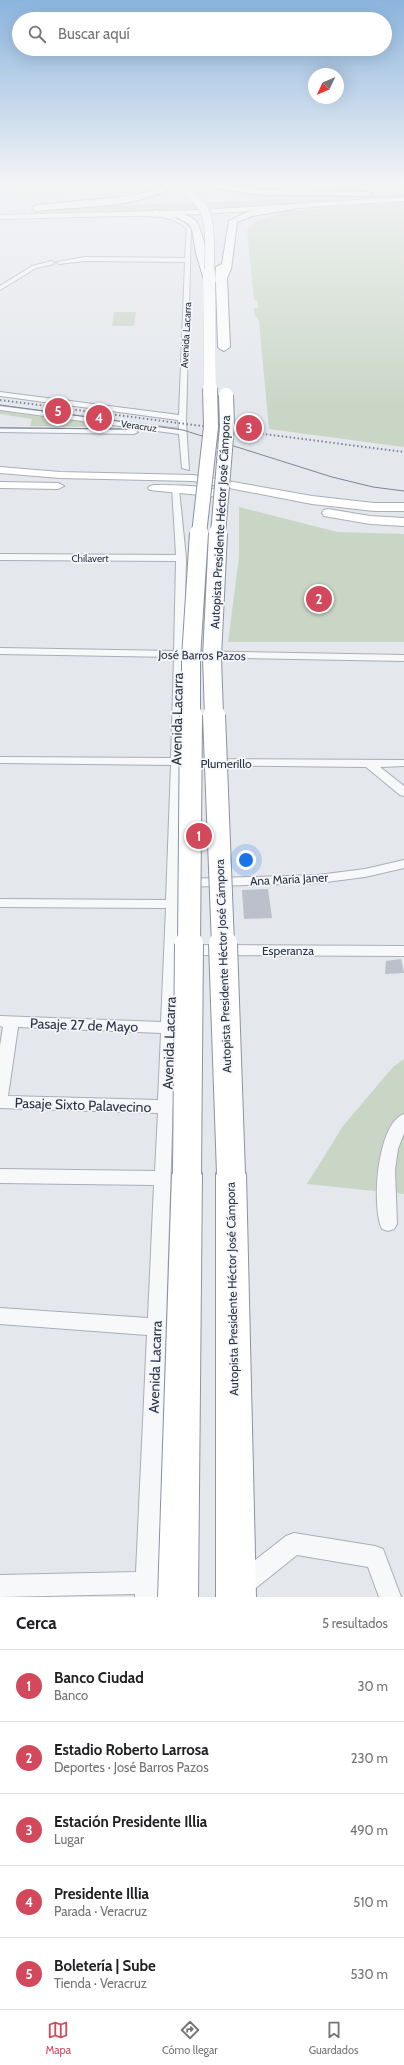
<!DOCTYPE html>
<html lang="es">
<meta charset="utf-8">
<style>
body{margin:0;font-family:Cabin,sans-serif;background:#f6f6f6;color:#202124}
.compass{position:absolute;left:308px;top:68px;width:36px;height:36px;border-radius:50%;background:#fff;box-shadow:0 4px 16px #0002;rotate:226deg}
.you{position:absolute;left:246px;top:860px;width:14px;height:14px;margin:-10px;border:3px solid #fff;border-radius:50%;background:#1a73e8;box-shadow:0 0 0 6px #1a73e833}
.badge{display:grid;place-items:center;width:26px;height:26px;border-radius:50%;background:#d1495b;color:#fff;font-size:13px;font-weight:700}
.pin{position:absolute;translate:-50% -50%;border:2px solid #fff;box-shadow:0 1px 4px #0006}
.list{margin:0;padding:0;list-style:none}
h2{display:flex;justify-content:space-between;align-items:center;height:52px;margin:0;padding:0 16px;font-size:17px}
h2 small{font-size:13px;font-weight:400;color:#757577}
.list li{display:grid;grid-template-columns:26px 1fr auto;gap:12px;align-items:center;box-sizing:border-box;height:72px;padding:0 16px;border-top:1px solid #e0e0e0}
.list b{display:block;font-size:15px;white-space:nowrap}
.list p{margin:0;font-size:13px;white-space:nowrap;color:#757577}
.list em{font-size:13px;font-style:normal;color:#757577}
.icon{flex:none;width:22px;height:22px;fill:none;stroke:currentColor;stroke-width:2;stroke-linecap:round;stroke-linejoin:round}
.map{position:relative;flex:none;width:404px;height:1597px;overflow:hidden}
.search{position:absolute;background:#fff;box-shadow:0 4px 16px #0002;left:12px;right:12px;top:12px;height:44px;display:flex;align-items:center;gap:10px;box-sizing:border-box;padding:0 14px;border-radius:22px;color:#757577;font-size:15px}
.sheet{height:412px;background:#fff}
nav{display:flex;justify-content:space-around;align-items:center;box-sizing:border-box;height:56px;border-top:1px solid #e0e0e0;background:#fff;font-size:11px;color:#757577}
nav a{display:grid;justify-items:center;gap:2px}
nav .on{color:#d1495b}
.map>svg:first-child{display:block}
.built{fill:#d2d6de}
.green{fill:#c9d6c5}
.building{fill:#bbc0ca}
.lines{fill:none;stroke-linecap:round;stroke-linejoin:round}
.street-casing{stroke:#a9aeb7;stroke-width:2}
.secondary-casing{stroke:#a9aeb7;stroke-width:2}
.highway-casing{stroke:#8b94a3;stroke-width:2}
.street{fill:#f7f8fa;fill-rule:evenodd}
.secondary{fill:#fff;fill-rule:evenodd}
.highway{fill:#fff;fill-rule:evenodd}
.tram{stroke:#7d8696;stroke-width:1}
.rail{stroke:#7d8696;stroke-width:2;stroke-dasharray:1.5 2.5;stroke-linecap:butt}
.highway-bridge-far5-casing{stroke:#8b94a3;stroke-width:10;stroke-linecap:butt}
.highway-bridge-far4-casing{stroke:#8b94a3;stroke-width:12;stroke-linecap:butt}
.highway-bridge-far3-casing{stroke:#8b94a3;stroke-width:16;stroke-linecap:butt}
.highway-bridge-far2-casing{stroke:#8b94a3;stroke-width:20;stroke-linecap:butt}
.highway-bridge-far1-casing{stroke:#8b94a3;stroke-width:24;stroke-linecap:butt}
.highway-bridge-casing{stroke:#8b94a3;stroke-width:30;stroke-linecap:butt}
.highway-bridge-far5{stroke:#fff;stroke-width:9}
.highway-bridge-far4{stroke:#fff;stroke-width:12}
.highway-bridge-far3{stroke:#fff;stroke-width:14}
.highway-bridge-far2{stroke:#fff;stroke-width:18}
.highway-bridge-far1{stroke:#fff;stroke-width:22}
.highway-bridge{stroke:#fff;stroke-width:28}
.labels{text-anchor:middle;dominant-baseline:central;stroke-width:3.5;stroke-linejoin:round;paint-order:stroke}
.far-street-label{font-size:10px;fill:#2b3445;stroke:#f4f6f9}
.street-label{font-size:12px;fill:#2b3445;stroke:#f4f6f9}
.near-street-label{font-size:14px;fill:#2b3445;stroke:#f4f6f9}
</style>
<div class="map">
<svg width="404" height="1597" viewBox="0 0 404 1597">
<rect width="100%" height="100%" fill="#e4e7ec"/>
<path class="built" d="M0,182h145l-4,4 -7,2 -134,9z"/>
<path class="green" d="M216,182h188v8l-61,2 -43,-2 2,2h-27z
M404,194v3l-106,8 -249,9 -20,-2 9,-3z
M404,202v245l-135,-18 -10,-108 -4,-6 -1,-7h4l-1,-7 -3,-1 -7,-70 11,-10 30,-9z
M114,312h22l-2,14h-22z
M0,411l97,13 3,1 -23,2 -47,-1 2,-7 -32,-5z
M239,507l98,25 67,2v108h-176l11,-85z
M404,1059v135l-97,-10 36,-58 50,-59z"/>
<path class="building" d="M268,889l4,29 -28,1 -2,-29z
M401,959l3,14 -19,1 1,-13z"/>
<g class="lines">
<defs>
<path id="street" d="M117,214c21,-3 61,-2 74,15l-5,193 3,48 -7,-2 -3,-34 -179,-24v-4l179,23 -1,-9 -178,-24v-4l179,23 6,-153 -100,-1 -26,3 -3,-2 29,-5 100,1 2,-29c-15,-17 -48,-12 -68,-13z
M52,261l2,3 -18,4 -36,22v-4l32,-20z
M0,428l134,2 4,2 -4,2 -134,-2z
M172,487l7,2 7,69 -2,93 220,4v6l-220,-4 -1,102 221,1v6l-24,1 24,19v10l-4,-1 -34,-28 -183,-2 -3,116 5,-2 133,-4 47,-6 39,-9v8l-39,9 -47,6 -133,4 -5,-2 -23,712h-22v-3l-135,3v-22l136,-3 11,-237 -147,-11v-16l148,10 6,-133 -154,-2v-14l155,2 3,-58 -158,-5v-62l3,-19 -3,-1v-10l161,6 5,-114 -166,-1v-8l166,1 5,-135 -171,-2v-6l171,1 3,-101 -174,-3v-6l174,3 2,-90 -176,-1v-6l176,1zM18,1027l143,6 -3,67 -150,-4z
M187,945l217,1v10l-217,-1 -5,-2 -2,-3 2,-3z
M404,1114v19l-6,16 -3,21 2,54 -3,5 -6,2 -6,-2c-11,-22 -5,-106 22,-115z
M294,1533l81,13 8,3 18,48h-22l-11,-30 -71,-12 -46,37 -8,3 -8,-3 -3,-8 3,-8 51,-40z"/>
<path id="secondary" d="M404,197v4l-202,13 -202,5v-4l202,-5z
M0,467l60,5 133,3 119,21 62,7h30v8h-30l-62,-7 -119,-23 -133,-3 -60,-5z
M0,482l58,1 6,3 -6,3 -58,-1z
M154,485c13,0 64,0 71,9l-6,3 -69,-7 -2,-2 2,-2z
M328,509l42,7 34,2v8l-34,-2 -46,-8 -2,-3 2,-3z"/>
<path id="highway" d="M162,182h8l-1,7c-40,20 -90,17 -133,22l-4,-3 4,-3 87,-8 29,-6 10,-5z
M195,182h14l53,8 106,2 4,2 -4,2 -106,-1 -42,-6z
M291,204l3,1v4l-42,7 -15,6 -6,47 -4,9 3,69 -6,4 -4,-2 -2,-2 -2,-64 -1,-2 1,-14 6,-3 7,-43 18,-9z
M156,210c12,2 29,2 39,10 7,6 15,48 19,60l-1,2 -4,1 -5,-3 -8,-27 -4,-24 -3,-5 -11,-6 -25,-3v-4z
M187,1161l11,4 4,9 -4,423h-40l14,-423 4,-9z
M231,1161l11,4 4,9 10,423h-40v-423l4,-9z"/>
</defs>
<use href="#street" class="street-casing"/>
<use href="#secondary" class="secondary-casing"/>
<use href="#highway" class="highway-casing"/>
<use href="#street" class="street"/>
<use href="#secondary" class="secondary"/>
<use href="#highway" class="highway"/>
<path class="tram" d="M0,405l183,25 149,47 41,10 31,4
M0,428l147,1"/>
<path class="rail" d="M0,400l404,52"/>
<defs>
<path id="highway-bridge-far5" d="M175,182c11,8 22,16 29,28 7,11 6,49 5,64"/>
<path id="highway-bridge-far4" d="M209,273l1,116"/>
<path id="highway-bridge-far3" d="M199,534l12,-107 -1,-39
M218,534l9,-108 -1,-31"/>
<path id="highway-bridge-far2" d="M191,716v-58l8,-125
M214,716l-2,-59 6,-124"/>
<path id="highway-bridge-far1" d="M214,715l9,230
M189,945l2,-230"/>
<path id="highway-bridge" d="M223,944l8,230
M187,1174l2,-230"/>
</defs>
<use href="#highway-bridge-far5" class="highway-bridge-far5-casing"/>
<use href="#highway-bridge-far4" class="highway-bridge-far4-casing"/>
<use href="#highway-bridge-far3" class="highway-bridge-far3-casing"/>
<use href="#highway-bridge-far2" class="highway-bridge-far2-casing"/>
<use href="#highway-bridge-far1" class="highway-bridge-far1-casing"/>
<use href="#highway-bridge" class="highway-bridge-casing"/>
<use href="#highway-bridge-far5" class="highway-bridge-far5"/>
<use href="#highway-bridge-far4" class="highway-bridge-far4"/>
<use href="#highway-bridge-far3" class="highway-bridge-far3"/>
<use href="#highway-bridge-far2" class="highway-bridge-far2"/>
<use href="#highway-bridge-far1" class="highway-bridge-far1"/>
<use href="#highway-bridge" class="highway-bridge"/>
</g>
<linearGradient id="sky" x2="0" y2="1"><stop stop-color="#8bb4dd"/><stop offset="0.45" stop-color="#f3f4f6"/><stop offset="1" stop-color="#f3f4f6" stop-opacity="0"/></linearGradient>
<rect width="404" height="406" fill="url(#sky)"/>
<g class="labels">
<g class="far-street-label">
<text transform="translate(186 335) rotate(-87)">Avenida Lacarra</text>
<text transform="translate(139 426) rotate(8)">Veracruz</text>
<text x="90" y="558">Chilavert</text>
</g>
<g class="street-label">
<text transform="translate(220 522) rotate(-87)">Autopista Presidente Héctor José Cámpora</text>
<text transform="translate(202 655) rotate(1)">José Barros Pazos</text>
<text x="226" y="763">Plumerillo</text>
<text transform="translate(289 879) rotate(-3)">Ana María Janer</text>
<text x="288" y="950">Esperanza</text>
<text transform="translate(223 966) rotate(-92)">Autopista Presidente Héctor José Cámpora</text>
<text transform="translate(232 1289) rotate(-91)">Autopista Presidente Héctor José Cámpora</text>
</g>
<g class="near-street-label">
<text transform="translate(177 719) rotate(-89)">Avenida Lacarra</text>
<text transform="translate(84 1025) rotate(2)">Pasaje 27 de Mayo</text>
<text transform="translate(169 1043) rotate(-88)">Avenida Lacarra</text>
<text transform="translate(83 1105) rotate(2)">Pasaje Sixto Palavecino</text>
<text transform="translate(155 1367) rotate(-88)">Avenida Lacarra</text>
</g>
</g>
</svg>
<svg class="compass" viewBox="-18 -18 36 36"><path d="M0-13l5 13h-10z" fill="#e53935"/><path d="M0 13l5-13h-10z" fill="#757577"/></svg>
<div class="you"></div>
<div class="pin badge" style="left:199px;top:836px">1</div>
<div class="pin badge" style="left:319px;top:599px">2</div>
<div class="pin badge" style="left:249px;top:428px">3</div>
<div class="pin badge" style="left:99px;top:418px">4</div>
<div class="pin badge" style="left:58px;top:411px">5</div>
<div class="search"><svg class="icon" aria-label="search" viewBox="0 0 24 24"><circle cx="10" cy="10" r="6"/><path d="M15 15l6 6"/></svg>Buscar aquí</div>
</div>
<section class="sheet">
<h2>Cerca<small>5 resultados</small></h2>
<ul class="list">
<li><span class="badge">1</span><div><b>Banco Ciudad</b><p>Banco</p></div><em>30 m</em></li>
<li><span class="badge">2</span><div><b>Estadio Roberto Larrosa</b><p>Deportes · José Barros Pazos</p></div><em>230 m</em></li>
<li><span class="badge">3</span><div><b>Estación Presidente Illia</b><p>Lugar</p></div><em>490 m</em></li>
<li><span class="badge">4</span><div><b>Presidente Illia</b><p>Parada · Veracruz</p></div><em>510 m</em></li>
<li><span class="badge">5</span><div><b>Boletería | Sube</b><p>Tienda · Veracruz</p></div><em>530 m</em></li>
</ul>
</section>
<nav>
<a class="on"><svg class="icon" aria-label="map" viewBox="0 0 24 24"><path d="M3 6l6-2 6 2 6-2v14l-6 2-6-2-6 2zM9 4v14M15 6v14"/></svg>Mapa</a>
<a><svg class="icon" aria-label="directions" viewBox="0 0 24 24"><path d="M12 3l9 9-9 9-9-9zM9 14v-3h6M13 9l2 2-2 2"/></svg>Cómo llegar</a>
<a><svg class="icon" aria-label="saved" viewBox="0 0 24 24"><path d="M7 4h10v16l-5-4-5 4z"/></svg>Guardados</a>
</nav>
